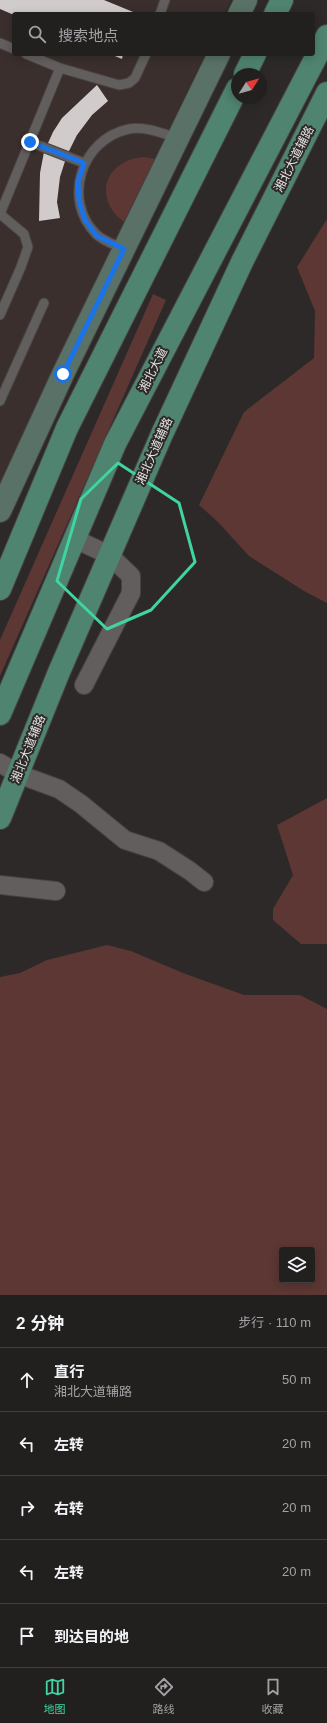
<!DOCTYPE html>
<html lang="zh">
<meta charset="utf-8">
<style>
body{margin:0;font-family:Arial,"Noto Sans SC",sans-serif;background:#2e2c2c;color:#f1f3f6}
.controls{position:absolute;right:12px;bottom:12px;display:grid;overflow:hidden;border-radius:4px;box-shadow:0 2px 10px #0003}
.controls button{width:36px;height:36px;display:grid;place-items:center;padding:0;border:0;border-bottom:1px solid #3f3d3d;background:#221f1f;color:#f1f3f6;font:20px sans-serif}
.compass{position:absolute;left:231px;top:68px;width:36px;height:36px;border-radius:50%;background:#221f1f;box-shadow:0 2px 10px #0003;rotate:53deg}
.stop{position:absolute;width:12px;height:12px;margin:-9px;border:3px solid #1a73e8;border-radius:50%;background:#fff}
.stop.end{background:#1a73e8;border-color:#fff;box-shadow:0 1px 4px #0008}
.list{margin:0;padding:0;list-style:none}
h2{display:flex;justify-content:space-between;align-items:center;height:52px;margin:0;padding:0 16px;font-size:17px}
h2 small{font-size:13px;font-weight:400;color:#a2a2a4}
.list li{display:grid;grid-template-columns:26px 1fr auto;gap:12px;align-items:center;box-sizing:border-box;height:64px;padding:0 16px;border-top:1px solid #3f3d3d}
.list b{display:block;font-size:15px;white-space:nowrap}
.list p{margin:0;font-size:13px;white-space:nowrap;color:#a2a2a4}
.list em{font-size:13px;font-style:normal;color:#a2a2a4}
.icon{flex:none;width:22px;height:22px;fill:none;stroke:currentColor;stroke-width:2;stroke-linecap:round;stroke-linejoin:round}
.map{position:relative;flex:none;width:327px;height:1295px;overflow:hidden}
.search{position:absolute;background:#221f1f;box-shadow:0 2px 10px #0003;left:12px;right:12px;top:12px;height:44px;display:flex;align-items:center;gap:10px;box-sizing:border-box;padding:0 14px;border-radius:4px;color:#a2a2a4;font-size:15px}
.sheet{height:372px;background:#221f1f}
nav{display:flex;justify-content:space-around;align-items:center;box-sizing:border-box;height:56px;border-top:1px solid #3f3d3d;background:#221f1f;font-size:11px;color:#a2a2a4}
nav a{display:grid;justify-items:center;gap:2px}
nav .on{color:#3fd4a2}
.map>svg:first-child{display:block}
.built{fill:#3a2f2d}
.green{fill:#5c3733;fill-rule:evenodd}
.building{fill:#d1cccb}
.lines{fill:none;stroke-linecap:round;stroke-linejoin:round}
.lane-casing{stroke:#474443;stroke-width:11}
.street-casing{stroke:#474443;stroke-width:20}
.secondary-casing{stroke:#474443;stroke-width:24}
.primary-casing{stroke:#474443;stroke-width:24}
.lane{stroke:#625e5d;stroke-width:9}
.street{stroke:#625e5d;stroke-width:18}
.secondary{stroke:#597166;stroke-width:22}
.primary{stroke:#4f8470;stroke-width:22}
.route{stroke:#1a73e8;stroke-width:5}
.marked{fill:none;stroke:#3fd4a2;stroke-width:3;stroke-linejoin:round}
.labels{text-anchor:middle;dominant-baseline:central;stroke-width:4;stroke-linejoin:round;paint-order:stroke}
.street-label{font-size:12px;fill:#e5e3e2;stroke:#2d2929}
</style>
<div class="map">
<svg width="327" height="1295" viewBox="0 0 327 1295">
<rect width="100%" height="100%" fill="#2d2929"/>
<path class="built" d="M0,0h231l-7,14h-210v40h191l-103,214 -102,227z"/>
<path class="green" d="M144,157l11,2 -31,63c-32,-24 -19,-62 20,-65z
M327,219v384l-23,-12 -55,-35 -31,-34 -19,-17 45,-93 70,-54 1,-47 -18,-44z
M153,294l13,6 -166,376v-36z
M327,798v146h-26l-28,-24v-11l20,-34 -16,-50z
M107,945l24,6 52,22 61,22h56l27,14v286h-327v-318l20,-4 27,-13zM282,1250h30v30h-30z"/>
<path class="building" d="M0,0h104l34,14 -124,1 -14,-6z
M110,54h13l-1,5z
M97,85l11,16 -16,14 -15,20 -10,20 -7,22 -3,25 3,16 -21,3 1,-48 4,-21 9,-20 9,-14z"/>
<g class="lines">
<defs>
<path id="lane" d="M160,14l5,-14
M0,43l14,6
M60,68l59,17 10,-2 6,-5 11,-24
M30,142l54,21
M0,214l60,-146 -34,-14
M0,214l24,20 4,13 -7,20 -21,48
M124,249c-9,-4 -21,-8 -28,-15 -34,-34 -15,-95 33,-105 16,-3 33,4 48,9
M0,401l44,-98"/>
<path id="street" d="M75,539l34,16 22,21v17l-47,92
M0,763l18,11 41,15 22,15 44,36 34,11 31,20 14,11
M0,885l56,6"/>
<path id="secondary" d="M239,14l7,-14
M0,511l63,-137 156,-320"/>
<path id="primary" d="M275,14l7,-14
M245,74l10,-20
M0,589l67,-161 170,-339
M0,714l115,-270 212,-408
M0,818l59,-146 103,-238 80,-172 85,-169"/>
</defs>
<use href="#lane" class="lane-casing"/>
<use href="#street" class="street-casing"/>
<use href="#secondary" class="secondary-casing"/>
<use href="#primary" class="primary-casing"/>
<use href="#lane" class="lane"/>
<use href="#street" class="street"/>
<use href="#secondary" class="secondary"/>
<use href="#primary" class="primary"/>
</g>
<g class="lines">
<path class="route" d="M30,142l54,21 -6,19 1,19 6,19 12,16 27,13 -61,125"/>
</g>
<path class="marked" d="M118,463l61,40 16,59 -44,48 -44,19 -50,-48 24,-82z"/>
<g class="labels">
<g class="street-label">
<text transform="translate(294 159) rotate(-63)">湘北大道辅路</text>
<text transform="translate(153 370) rotate(-63)">湘北大道</text>
<text transform="translate(154 451) rotate(-66)">湘北大道辅路</text>
<text transform="translate(28 749) rotate(-68)">湘北大道辅路</text>
</g>
</g>
</svg>
<div class="controls">
<button><svg class="icon" aria-label="layers" viewBox="0 0 24 24"><path d="M12 4l9 5-9 5-9-5zM3 14l9 5 9-5"/></svg></button>
</div>
<svg class="compass" viewBox="-18 -18 36 36"><path d="M0-13l5 13h-10z" fill="#e53935"/><path d="M0 13l5-13h-10z" fill="#a2a2a4"/></svg>
<div class="stop" style="left:63px;top:374px"></div>
<div class="stop end" style="left:30px;top:142px"></div>
<div class="search"><svg class="icon" aria-label="search" viewBox="0 0 24 24"><circle cx="10" cy="10" r="6"/><path d="M15 15l6 6"/></svg>搜索地点</div>
</div>
<section class="sheet">
<h2>2 分钟<small>步行 · 110 m</small></h2>
<ul class="list">
<li><svg class="icon" aria-label="ahead" viewBox="0 0 24 24"><path d="M12 20V5M6 11l6-6 6 6"/></svg><div><b>直行</b><p>湘北大道辅路</p></div><em>50 m</em></li>
<li><svg class="icon" aria-label="left" viewBox="0 0 24 24"><path d="M17 20v-9H6M10 6l-5 5 5 5"/></svg><div><b>左转</b></div><em>20 m</em></li>
<li><svg class="icon" aria-label="right" viewBox="0 0 24 24"><path d="M7 20v-9h11M14 6l5 5-5 5"/></svg><div><b>右转</b></div><em>20 m</em></li>
<li><svg class="icon" aria-label="left" viewBox="0 0 24 24"><path d="M17 20v-9H6M10 6l-5 5 5 5"/></svg><div><b>左转</b></div><em>20 m</em></li>
<li><svg class="icon" aria-label="arrive" viewBox="0 0 24 24"><path d="M6 21V4h12l-3 4 3 4H6"/></svg><div><b>到达目的地</b></div></li>
</ul>
</section>
<nav>
<a class="on"><svg class="icon" aria-label="map" viewBox="0 0 24 24"><path d="M3 6l6-2 6 2 6-2v14l-6 2-6-2-6 2zM9 4v14M15 6v14"/></svg>地图</a>
<a><svg class="icon" aria-label="directions" viewBox="0 0 24 24"><path d="M12 3l9 9-9 9-9-9zM9 14v-3h6M13 9l2 2-2 2"/></svg>路线</a>
<a><svg class="icon" aria-label="saved" viewBox="0 0 24 24"><path d="M7 4h10v16l-5-4-5 4z"/></svg>收藏</a>
</nav>
